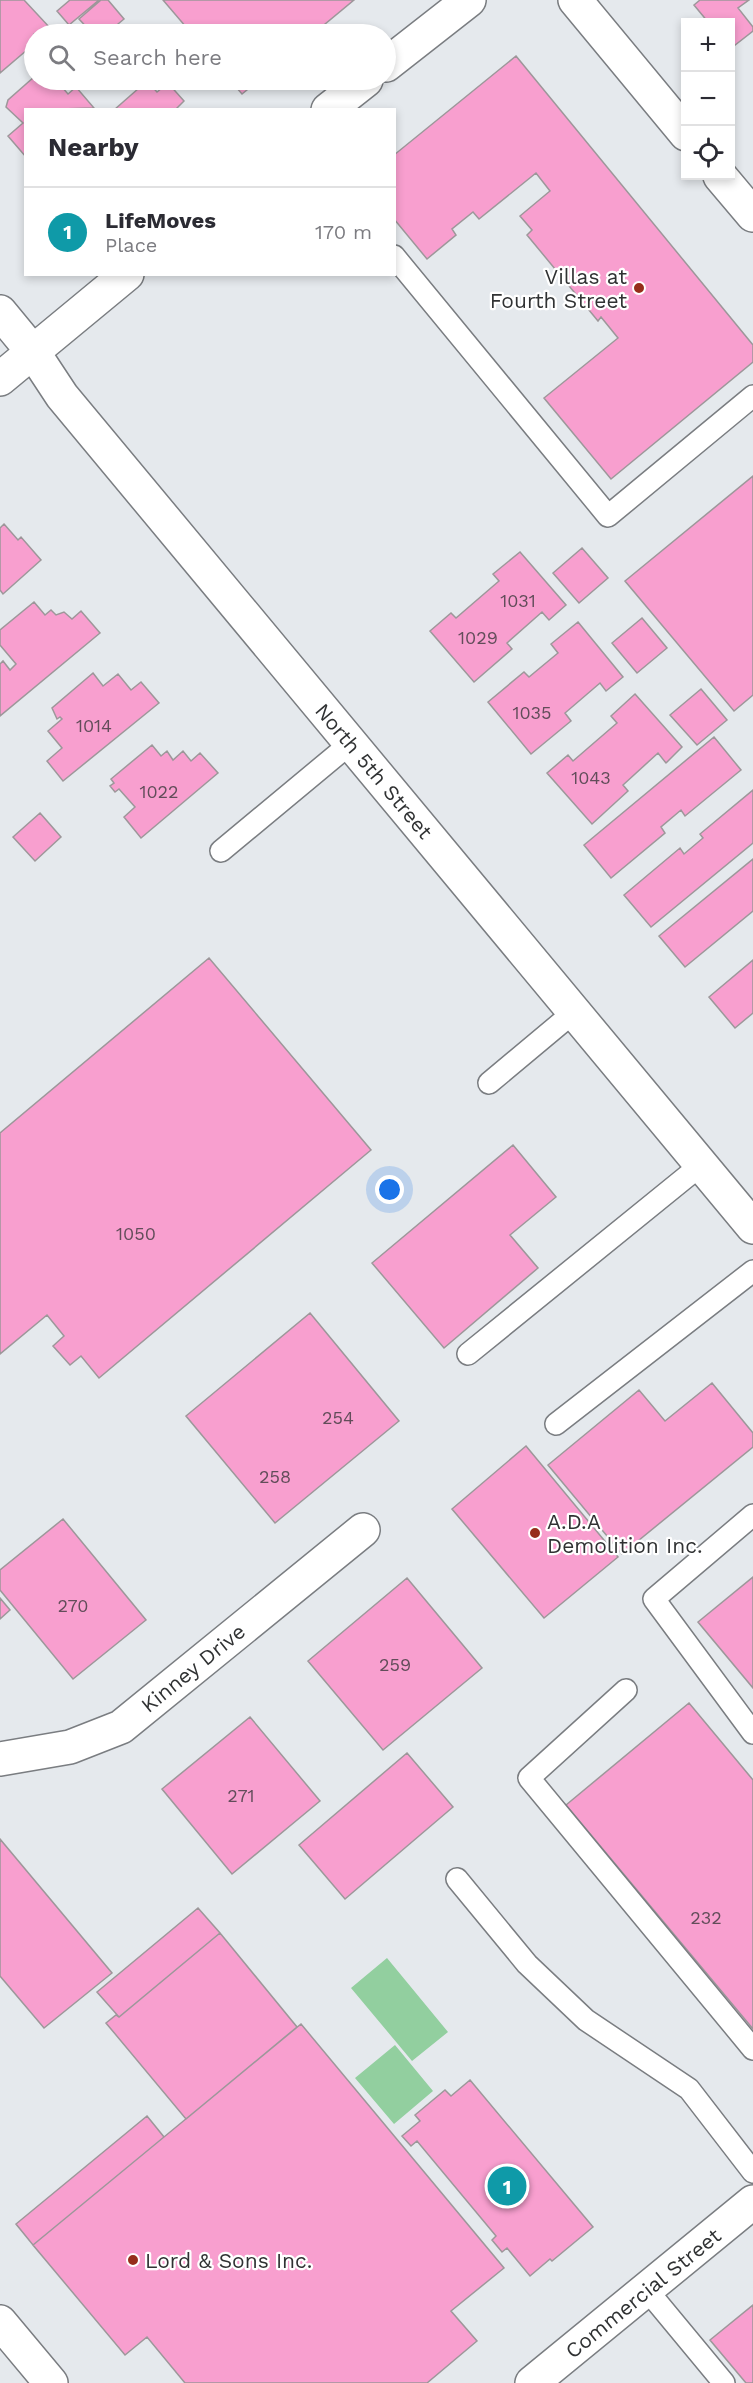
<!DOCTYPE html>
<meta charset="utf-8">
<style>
body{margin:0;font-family:"Work Sans",sans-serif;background:#f2f2f3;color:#2b2b33}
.controls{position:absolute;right:18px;top:18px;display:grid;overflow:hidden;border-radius:0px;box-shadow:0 3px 9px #0003}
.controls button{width:54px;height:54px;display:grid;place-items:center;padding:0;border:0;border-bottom:2px solid #e1e1e2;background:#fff;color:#2b2b33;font:30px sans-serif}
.you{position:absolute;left:390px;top:1190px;width:21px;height:21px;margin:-15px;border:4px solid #fff;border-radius:50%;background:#1a73e8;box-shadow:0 0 0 9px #1a73e833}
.badge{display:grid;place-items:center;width:39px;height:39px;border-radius:50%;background:#7c3aed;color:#fff;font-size:20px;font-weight:700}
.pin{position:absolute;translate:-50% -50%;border:3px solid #fff;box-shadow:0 2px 6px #0006}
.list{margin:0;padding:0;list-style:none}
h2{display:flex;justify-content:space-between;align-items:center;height:78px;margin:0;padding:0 24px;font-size:26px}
h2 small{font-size:20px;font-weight:400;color:#7c7c81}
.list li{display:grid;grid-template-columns:39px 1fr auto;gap:18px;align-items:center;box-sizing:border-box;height:90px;padding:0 24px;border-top:2px solid #e1e1e2}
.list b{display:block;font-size:22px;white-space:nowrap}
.list p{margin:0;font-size:20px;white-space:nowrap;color:#7c7c81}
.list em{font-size:20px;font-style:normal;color:#7c7c81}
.icon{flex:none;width:33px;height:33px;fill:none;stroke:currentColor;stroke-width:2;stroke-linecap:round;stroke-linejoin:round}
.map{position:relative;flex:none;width:753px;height:2383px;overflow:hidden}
.search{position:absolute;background:#fff;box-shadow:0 3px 9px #0003;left:24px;top:24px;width:372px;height:66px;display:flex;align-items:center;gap:15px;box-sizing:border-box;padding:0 21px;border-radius:33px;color:#7c7c81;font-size:22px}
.panel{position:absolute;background:#fff;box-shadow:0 3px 9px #0003;left:24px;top:108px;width:372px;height:168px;border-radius:0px}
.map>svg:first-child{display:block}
.green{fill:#92cf9f}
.building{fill:#f89fcf;stroke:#9d979a;stroke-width:1.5}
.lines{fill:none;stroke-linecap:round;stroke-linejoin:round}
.service-casing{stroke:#7a7d81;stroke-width:24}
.minor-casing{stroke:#7a7d81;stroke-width:36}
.tertiary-casing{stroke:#7a7d81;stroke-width:36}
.secondary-casing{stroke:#7a7d81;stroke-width:36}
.service{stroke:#fff;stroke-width:21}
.minor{stroke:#fff;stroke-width:33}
.tertiary{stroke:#fff;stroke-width:33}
.secondary{stroke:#fff;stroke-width:33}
.poi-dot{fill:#962d1a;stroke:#fff;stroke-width:2}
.labels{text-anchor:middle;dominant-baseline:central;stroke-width:4.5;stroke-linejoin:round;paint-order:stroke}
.number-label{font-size:18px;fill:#624d5a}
.poi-label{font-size:21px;fill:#303233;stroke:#fff;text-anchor:start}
.street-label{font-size:21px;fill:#303233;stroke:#fff}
</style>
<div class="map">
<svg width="753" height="2383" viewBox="0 0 753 2383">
<rect width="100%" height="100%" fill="#e5e9ed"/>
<path class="green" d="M387,1958l61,74 -36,29 -61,-73z
M395,2045l38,46 -39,33 -39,-46z"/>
<path class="building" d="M0,0h24l28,30 -6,4h-12v10l-34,29z
M70,0h29l-30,25 -12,-14z
M101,0h7l16,19 -18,15h-13l-14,-15z
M163,0h191l-41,34h-121z
M700,0h49l-11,8 15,19v4l-23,18v-27h-22l-14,-17z
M516,56l237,289v17l-142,117 -67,-81 74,-60 -17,-21 -3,4 -71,-86 5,-5 -12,-14 30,-25 -14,-18 -57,46 -6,-7 -21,17 4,6 -29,24 -33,-40v-64z
M34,77l22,3 12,14 8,-7 18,21 -68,2v47l-18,-21 15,-13 -17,-16 2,-7z
M230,80h29l-17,14z
M147,81l10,11 11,-9 16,18 -9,9h-61z
M753,476v219l-19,16 -109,-130z
M4,524l14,16 3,-3 20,23 -38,34 -3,-4v-62z
M582,548l26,30 -29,25 -26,-30z
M520,552l46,53 -17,15 -7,-8 -35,31 5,6 -38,33 -44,-51 21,-18 5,5 43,-37 -6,-7z
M34,602l11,13 6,-5 5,5 8,-3 8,7 9,-8 19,22 -100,83v-52l3,-3 7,9 6,-6 -16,-19v-15z
M642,618l25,30 -30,25 -25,-30z
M578,622l45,55 -17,14 -6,-8 -35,30 6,8 -40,33 -43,-52 36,-30 5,5 29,-24 -7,-9z
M93,673l10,13 15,-12 13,16 10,-8 18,21 -96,78 -16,-20 15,-13 -14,-17 14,-12 -2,-2 -3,2 -5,-11z
M701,689l26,31 -30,25 -27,-30z
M635,694l47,53 -16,16 -8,-10 -35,32 5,6 -36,33 -45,-51 21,-18 5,6 44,-38 -6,-7z
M714,737l27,33 -56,46 -4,-6 -20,17 4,6 -54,45 -27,-33z
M152,745l9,11 6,-5 6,9 10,-9 8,10 9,-8 18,20 -77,65 -17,-21 11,-10 -16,-18 -4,3 -5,-6 4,-3 -3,-4z
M753,790v53l-102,84 -27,-32 56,-47 4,6 19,-16 -3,-4z
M40,813l21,24 -26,24 -22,-24z
M753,859v52l-68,56 -26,-31z
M209,958l162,192 -272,228 -18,-22 -11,9 -17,-19 11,-10 -17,-21 -47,39v-221z
M753,960v53l-18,15 -26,-31z
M513,1145l43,52 -46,38 28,33 -94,80 -72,-85z
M310,1313l89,108 -124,102 -89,-107z
M712,1383l41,50v14l-131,107 -74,-89 91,-75 26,31z
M526,1446l92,111 -74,61 -92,-109z
M63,1519l83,101 -73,59 -73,-89v-20z
M753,1577v111l-55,-66z
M407,1578l75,90 -99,82 -75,-89z
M0,1598l10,12 -10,9z
M689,1703l64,77v249l-187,-224z
M250,1717l70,84 -88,73 -70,-85z
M407,1753l46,54 -108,92 -46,-54z
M0,1839l112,134 -68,55 -44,-52z
M198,1908l22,25 -101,84 -22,-25z
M220,1933l77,94 -111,92 -80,-96 10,-8 3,2z
M301,2024l203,244 -53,43 26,30 -50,42h-242l-38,-46 -22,18 -92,-110z
M470,2080l123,147 -41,34 -2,-2 -20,17 -23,-28 -5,4 -10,-12 4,-4 -79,-95 -6,5 -9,-10 18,-15 -5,-6 30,-25 6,6z
M147,2116l17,21 -131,108 -17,-21z
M753,2305v78h-7l-36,-43z"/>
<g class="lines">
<defs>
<path id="service" d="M394,256l214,260 145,-120
M221,851l130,-108
M489,1083l85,-71
M468,1354l233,-189
M556,1424l197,-153
M753,1515l-99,84 99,134
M626,1690l-97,88 224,271
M457,1879l70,85 59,56 103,69 64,83
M647,2290l77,93"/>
<path id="minor" d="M0,312l33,40
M0,1759l70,-12 51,-20 242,-197"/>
<path id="tertiary" d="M386,65l83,-65
M328,110l38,-30
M33,352l29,44 691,831
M0,379l127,-105
M0,2322l51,61
M532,2383l221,-181"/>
<path id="secondary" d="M575,0l111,134
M720,176l33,39"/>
</defs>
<use href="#service" class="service-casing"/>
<use href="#minor" class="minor-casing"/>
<use href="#tertiary" class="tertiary-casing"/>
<use href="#secondary" class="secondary-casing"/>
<use href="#service" class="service"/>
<use href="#minor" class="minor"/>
<use href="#tertiary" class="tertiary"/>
<use href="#secondary" class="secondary"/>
</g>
<g class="poi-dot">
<circle cx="639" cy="288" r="6"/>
<circle cx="535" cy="1533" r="6"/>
<circle cx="133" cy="2260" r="6"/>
</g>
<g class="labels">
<g class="number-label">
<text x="518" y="600">1031</text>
<text x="478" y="637">1029</text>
<text x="532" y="712">1035</text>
<text x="94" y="725">1014</text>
<text x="591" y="777">1043</text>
<text x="159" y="791">1022</text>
<text x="136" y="1233">1050</text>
<text x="338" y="1417">254</text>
<text x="275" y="1476">258</text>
<text x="73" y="1605">270</text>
<text x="395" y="1664">259</text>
<text x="241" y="1795">271</text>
<text x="706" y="1917">232</text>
</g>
<g class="poi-label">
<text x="627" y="276" text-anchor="end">Villas at<tspan x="627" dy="24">Fourth Street</tspan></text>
<text x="547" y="1521">A.D.A<tspan x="547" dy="24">Demolition Inc.</tspan></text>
<text x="145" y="2260">Lord &amp; Sons Inc.</text>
</g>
<g class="street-label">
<text transform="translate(374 771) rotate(50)">North 5th Street</text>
<text transform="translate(193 1668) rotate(-39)">Kinney Drive</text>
<text transform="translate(643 2293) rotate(-39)">Commercial Street</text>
</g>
</g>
</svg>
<div class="controls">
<button>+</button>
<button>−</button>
<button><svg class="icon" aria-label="locate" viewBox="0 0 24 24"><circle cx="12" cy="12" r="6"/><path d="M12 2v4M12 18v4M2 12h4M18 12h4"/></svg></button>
</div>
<div class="you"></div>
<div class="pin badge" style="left:507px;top:2186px;background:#0f9aa8">1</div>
<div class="search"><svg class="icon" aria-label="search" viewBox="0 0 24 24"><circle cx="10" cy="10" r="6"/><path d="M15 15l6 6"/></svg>Search here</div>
<section class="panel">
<h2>Nearby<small></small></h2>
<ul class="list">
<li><span class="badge" style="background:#0f9aa8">1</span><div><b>LifeMoves</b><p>Place</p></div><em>170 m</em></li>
</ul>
</section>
</div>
